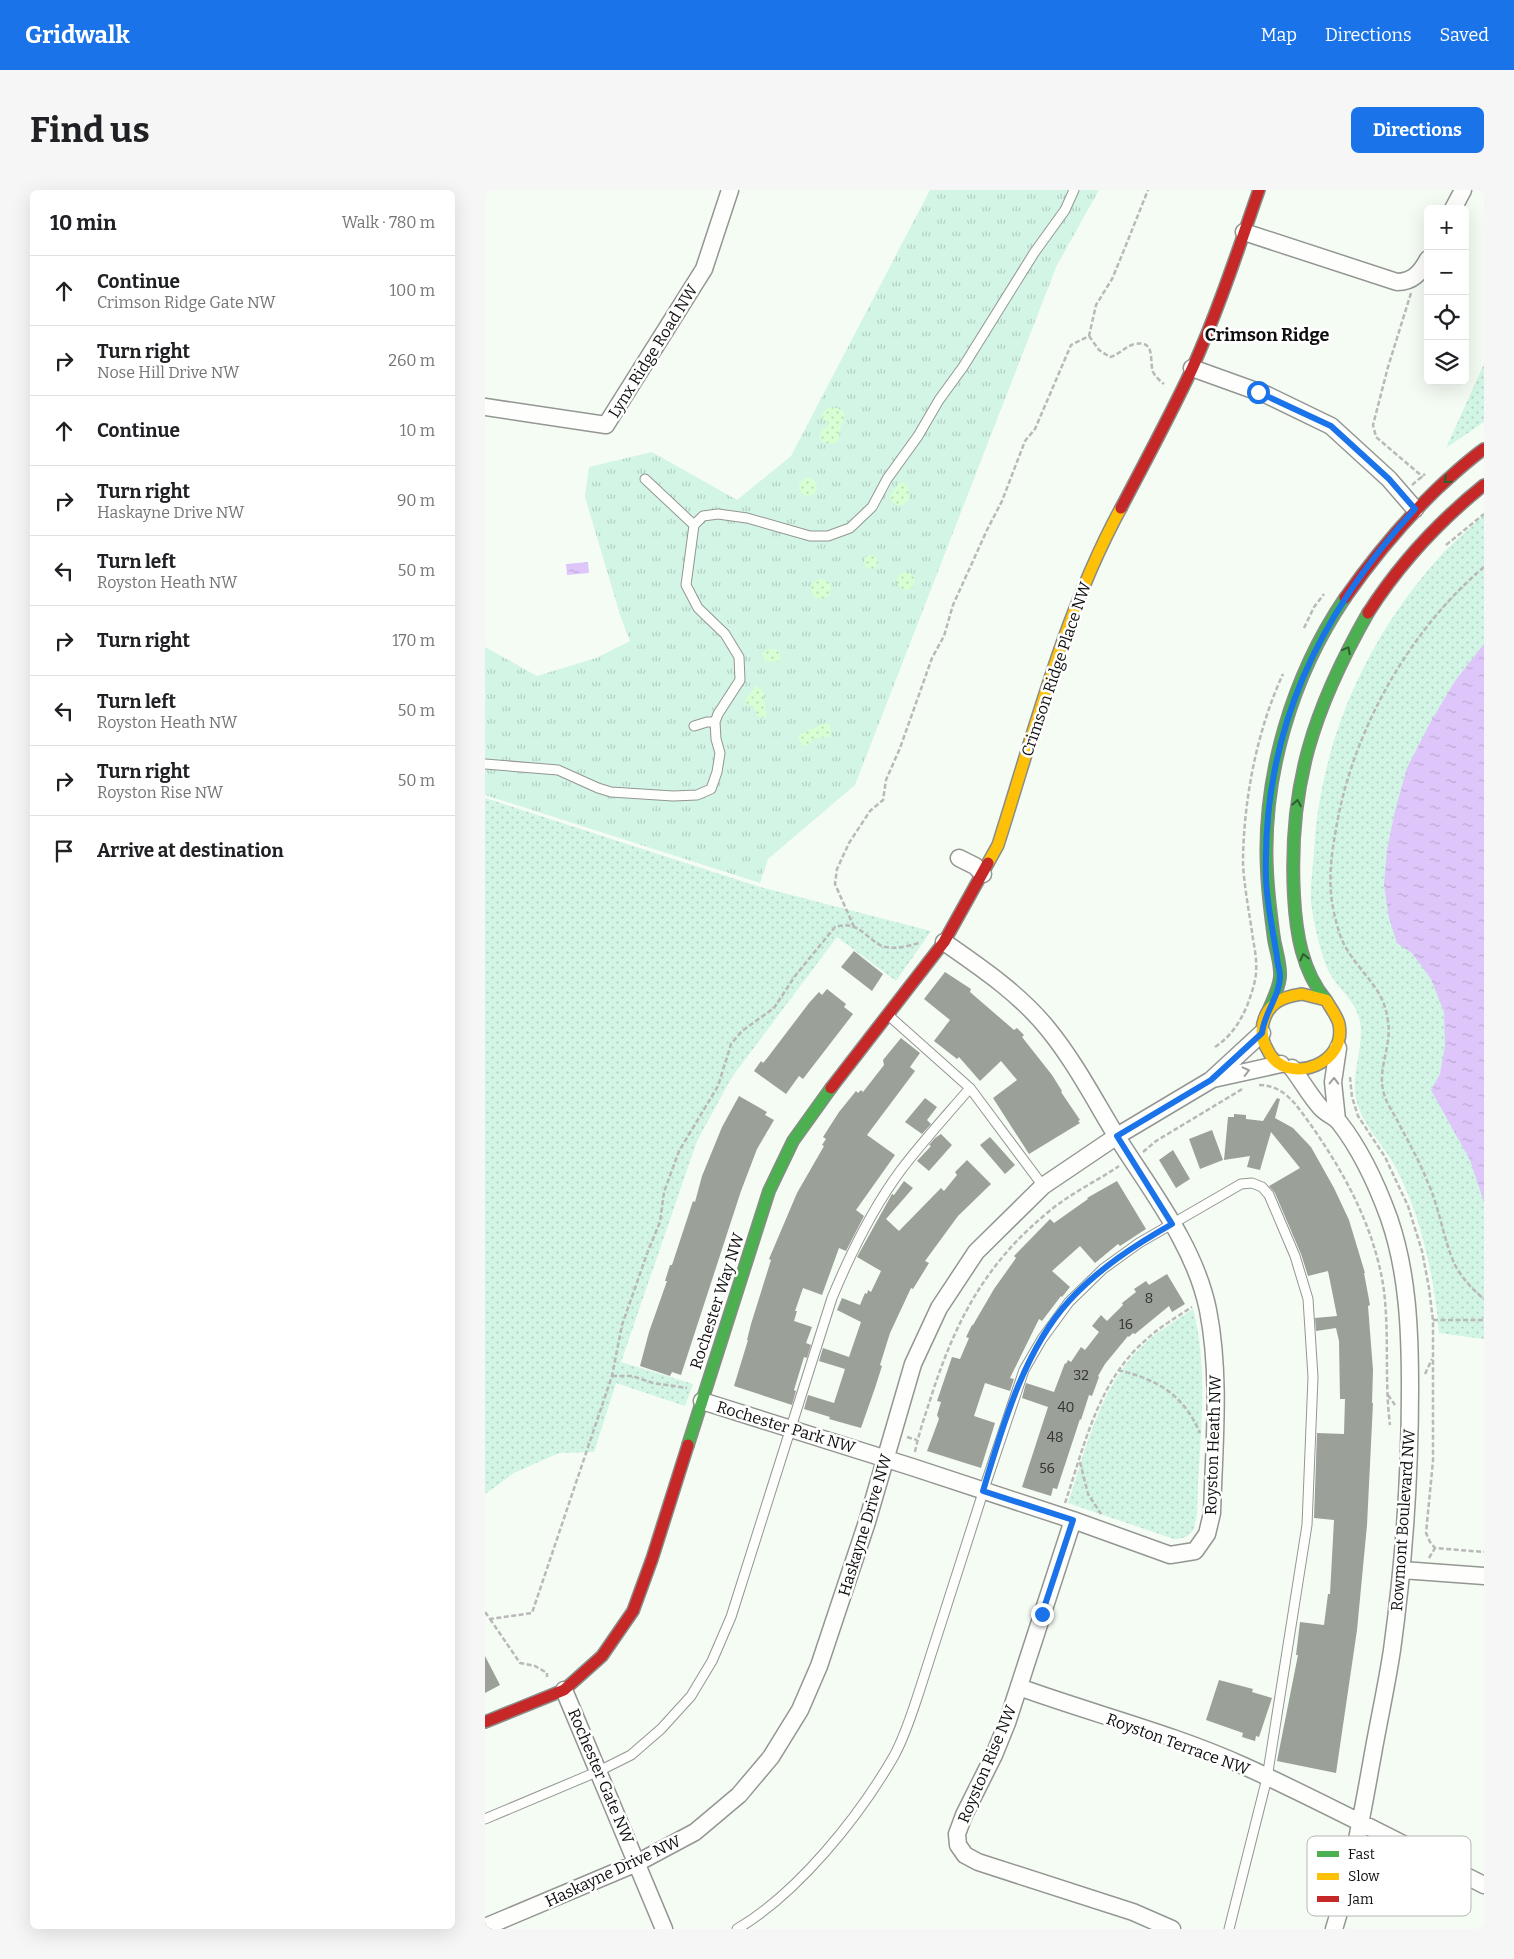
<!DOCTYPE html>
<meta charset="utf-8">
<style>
body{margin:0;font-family:Bitter,serif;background:#f6f6f6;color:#202124}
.controls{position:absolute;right:15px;top:15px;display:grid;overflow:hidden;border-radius:8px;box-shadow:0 5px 20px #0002}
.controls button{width:45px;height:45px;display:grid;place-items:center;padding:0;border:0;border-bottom:1px solid #e0e0e0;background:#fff;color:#202124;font:25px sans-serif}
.stop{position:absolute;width:15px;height:15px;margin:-11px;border:4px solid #1a73e8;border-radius:50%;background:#fff}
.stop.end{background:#1a73e8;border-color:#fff;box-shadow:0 1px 5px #0008}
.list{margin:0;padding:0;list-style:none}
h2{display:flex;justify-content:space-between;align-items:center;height:65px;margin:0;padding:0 20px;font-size:21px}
h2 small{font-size:16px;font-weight:400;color:#757577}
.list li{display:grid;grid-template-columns:32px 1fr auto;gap:15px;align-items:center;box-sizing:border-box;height:70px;padding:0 20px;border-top:1px solid #e0e0e0}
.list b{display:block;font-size:19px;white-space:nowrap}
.list p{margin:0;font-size:16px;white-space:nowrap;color:#757577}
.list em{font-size:16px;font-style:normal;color:#757577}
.icon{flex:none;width:28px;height:28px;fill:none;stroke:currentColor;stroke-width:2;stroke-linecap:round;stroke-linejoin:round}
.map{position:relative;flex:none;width:999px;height:1739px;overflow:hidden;border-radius:8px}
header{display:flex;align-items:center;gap:30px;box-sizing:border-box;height:70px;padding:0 25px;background:#1a73e8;color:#fff}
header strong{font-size:24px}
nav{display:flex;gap:28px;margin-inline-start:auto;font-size:18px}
.intro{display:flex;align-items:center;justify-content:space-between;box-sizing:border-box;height:120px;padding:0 30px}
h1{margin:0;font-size:35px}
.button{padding:12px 22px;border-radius:8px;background:#1a73e8;color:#fff;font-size:18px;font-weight:700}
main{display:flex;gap:30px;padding:0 30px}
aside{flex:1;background:#fff;border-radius:8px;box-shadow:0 5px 20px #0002}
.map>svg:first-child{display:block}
.grass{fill:url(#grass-tufts)}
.sand{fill:url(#sand-dots)}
.park{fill:url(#park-dots)}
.water{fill:url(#water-ripples)}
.building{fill:#9ba099}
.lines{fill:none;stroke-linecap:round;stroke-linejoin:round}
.lane-casing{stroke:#939692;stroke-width:11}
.street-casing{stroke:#939692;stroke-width:19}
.fast-casing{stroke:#898c89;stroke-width:14}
.slow-casing{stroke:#898c89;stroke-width:14}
.jam-casing{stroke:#898c89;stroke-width:14}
.path{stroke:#b8b9b8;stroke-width:2.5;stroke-dasharray:5 2.5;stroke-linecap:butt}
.lane{stroke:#fefffd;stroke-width:9}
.street{stroke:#fefffd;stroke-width:16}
.fast{stroke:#4caf50;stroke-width:11}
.slow{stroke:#ffc107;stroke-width:11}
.jam{stroke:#c62828;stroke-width:11}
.oneway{stroke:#2e5f30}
.oneway2{stroke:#9e9f9e}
.route{stroke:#1a73e8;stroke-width:6}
.labels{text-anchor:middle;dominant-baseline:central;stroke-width:5;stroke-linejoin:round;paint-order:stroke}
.number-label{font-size:14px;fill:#323332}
.street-label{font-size:16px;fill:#0f0f0f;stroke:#fff}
.neighbourhood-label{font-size:18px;font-weight:bold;fill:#0f0f0f;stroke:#fff}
.key{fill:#fff;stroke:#b7b7b7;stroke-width:1}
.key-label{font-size:14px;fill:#0f0f0f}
</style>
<header>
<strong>Gridwalk</strong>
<nav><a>Map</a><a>Directions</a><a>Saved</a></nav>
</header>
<div class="intro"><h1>Find us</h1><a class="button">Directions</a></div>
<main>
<aside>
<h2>10 min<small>Walk · 780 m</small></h2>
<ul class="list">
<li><svg class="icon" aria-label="ahead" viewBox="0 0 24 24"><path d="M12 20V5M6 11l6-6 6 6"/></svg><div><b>Continue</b><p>Crimson Ridge Gate NW</p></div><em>100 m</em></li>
<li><svg class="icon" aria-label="right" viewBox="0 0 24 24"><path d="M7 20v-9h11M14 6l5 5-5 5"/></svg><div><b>Turn right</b><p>Nose Hill Drive NW</p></div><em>260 m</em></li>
<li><svg class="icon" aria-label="ahead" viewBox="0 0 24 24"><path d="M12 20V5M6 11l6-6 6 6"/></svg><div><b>Continue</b></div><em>10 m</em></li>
<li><svg class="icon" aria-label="right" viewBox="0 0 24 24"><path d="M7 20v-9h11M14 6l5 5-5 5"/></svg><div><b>Turn right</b><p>Haskayne Drive NW</p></div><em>90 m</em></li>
<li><svg class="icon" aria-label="left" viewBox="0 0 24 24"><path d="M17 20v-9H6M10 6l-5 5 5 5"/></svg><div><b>Turn left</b><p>Royston Heath NW</p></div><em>50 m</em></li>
<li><svg class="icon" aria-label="right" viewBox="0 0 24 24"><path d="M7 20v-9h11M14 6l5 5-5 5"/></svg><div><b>Turn right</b></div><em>170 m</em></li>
<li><svg class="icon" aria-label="left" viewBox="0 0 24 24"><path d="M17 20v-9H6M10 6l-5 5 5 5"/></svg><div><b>Turn left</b><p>Royston Heath NW</p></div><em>50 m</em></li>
<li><svg class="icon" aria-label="right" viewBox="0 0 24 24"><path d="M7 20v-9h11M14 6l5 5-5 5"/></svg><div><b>Turn right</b><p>Royston Rise NW</p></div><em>50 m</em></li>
<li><svg class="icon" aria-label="arrive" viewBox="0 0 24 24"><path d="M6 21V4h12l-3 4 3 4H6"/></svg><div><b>Arrive at destination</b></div></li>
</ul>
</aside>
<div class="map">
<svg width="999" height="1739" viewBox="0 0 999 1739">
<defs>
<pattern id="grass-tufts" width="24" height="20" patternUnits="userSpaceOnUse" patternTransform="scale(1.25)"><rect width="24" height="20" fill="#d2f5e5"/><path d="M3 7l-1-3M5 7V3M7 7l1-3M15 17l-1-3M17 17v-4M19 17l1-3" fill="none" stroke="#b3d1c3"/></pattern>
<pattern id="sand-dots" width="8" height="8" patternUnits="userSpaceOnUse" patternTransform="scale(1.25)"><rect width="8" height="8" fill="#d8fed4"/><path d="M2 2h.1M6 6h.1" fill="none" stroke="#b8d8b5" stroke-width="1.8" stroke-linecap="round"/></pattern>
<pattern id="park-dots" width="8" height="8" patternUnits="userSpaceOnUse" patternTransform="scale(1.25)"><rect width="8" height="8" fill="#d2f5e5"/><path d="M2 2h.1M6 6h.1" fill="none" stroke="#b3d1c3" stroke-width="1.8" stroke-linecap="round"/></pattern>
<pattern id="water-ripples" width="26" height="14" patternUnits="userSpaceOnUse" patternTransform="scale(1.25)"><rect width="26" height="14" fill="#dfc6fa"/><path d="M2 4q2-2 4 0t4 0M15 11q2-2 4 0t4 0" fill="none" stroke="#bea9d5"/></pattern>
</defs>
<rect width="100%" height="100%" fill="#f5fcf4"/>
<path class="grass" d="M445,0h169l-42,75 -202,520 -87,74 -8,24 -275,-88v-148l52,29 59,-18 34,-17 -9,-23 -36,-121 4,-30 63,-15 85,48 54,-44z"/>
<path class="sand" d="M346,217c20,3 13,9 9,22 -1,4 0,8 -2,12l-5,3 -11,-2 -3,-6 3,-6 7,-4 -2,-5 -4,-1 -1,-5 4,-6z
M314 297a9 9 0 1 1 18 0a9 9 0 1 1-18 0Z
M415,292l8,3 1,15 -8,6 -9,-4 -2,-6z
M379 372a7 7 0 1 1 14 0a7 7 0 1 1-14 0Z
M412 391a9 9 0 1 1 18 0a9 9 0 1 1-18 0Z
M326 399a10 10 0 1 1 20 0a10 10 0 1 1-20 0Z
M283,459l11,1 2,9 -3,3 -13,-1 -3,-8z
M270,496c12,5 8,9 10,20 0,5 2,6 1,12l-9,-2 -3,-9 -9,-4 1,-6 4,-2z
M340,533l4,1 2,4 -1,9 -15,1 -8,8 -5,-1 -4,-8 2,-3z"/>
<path class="park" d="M999,174v58l-38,26z
M999,325v824l-45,-6c-4,-54 -18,-117 -43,-165 -11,-21 -30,-39 -38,-62 -10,-29 7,-56 2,-85 -4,-20 -22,-32 -31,-49 -8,-16 -16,-52 -18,-70 -1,-16 2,-34 3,-50 6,-112 54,-218 130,-300 13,-13 27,-25 40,-37z
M0,608l275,89 171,44 -35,50 -59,-44 -105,140 -35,64 -76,221 72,22 -8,22 -69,-23 -22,69 -35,1 -45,20 -29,21z
M708,1119c15,56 8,118 5,175 -1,14 1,34 -5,46 -4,7 -12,9 -19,9l-106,-36c20,-60 33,-123 83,-165 13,-11 28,-19 42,-29z"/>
<path class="water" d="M103,372l1,11 -22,2 -1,-11z
M999,454v558l-14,-42 -39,-70 9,-16 5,-28 -1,-34 -13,-33 -19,-26 -15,-10 -8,-25 -5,-33 3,-35 8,-39 12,-43 23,-45 25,-42z"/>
<path class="building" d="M369,761l29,23 -11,17 -31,-24z
M460,782l26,17 -1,3 44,38 3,-2 7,7 -2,2 30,38 10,16 -1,1 19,28 -2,1 2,2 -51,31 -36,-56 24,-18 -16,-19 -21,20 -21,-24 -2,2 -23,-18 16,-21 -26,-21z
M342,799l19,15 -2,3 9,7 -50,65 -4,-3 -13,18 -32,-23 7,-10 2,2 5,-6 41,-54 10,-11 3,3z
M416,848l19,15 -10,14 5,4 -48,64 28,20 -39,55 8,6 -18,35 -7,-3 -17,47 -19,-7 -8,23h2l-3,10 18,6 -6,16 5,2 -4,13 -3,-1 -10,33 2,1 -4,14 -58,-19 14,-46h-1l4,-16 20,-64 -2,-1 28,-66 27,-47 -2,-1 4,-6 -3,-2 16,-25 17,-21 2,2 3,-3 2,2 21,-27 -1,-5z
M254,906l28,16 -2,3 9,5 -17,29 -16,42 -60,184 -9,-3 -2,4 -30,-10 9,-34 18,-51h-2l5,-16h2l21,-64 2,1 7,-26 20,-49z
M440,908l12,9 -10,13 4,4 -9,10 -17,-12z
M792,908l3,1 -5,19 18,10 18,19 23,41 15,32 16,53h-1l6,32 -2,1 5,64 -1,33h1l-6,122 -10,105 -21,143 -59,-12 21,-106h-2l4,-33 24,3 4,-31h2l4,-74 -20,-2 3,-85 27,1 1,-35h-5l-1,-58 -3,-13 -20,3 -1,-13 22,-2 -9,-45 -20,5 -7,-22 -26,-61 -6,-7 31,-18 -29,-36 -11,38 -13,-3 3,-11 -26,4 4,-43h6v-3l12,1v4l17,2z
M727,940l11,30 -23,9 -11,-30z
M456,944l11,11 -23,26 -12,-10 14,-15 -2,-1 6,-7z
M505,947l25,28 -10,9 -25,-29z
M688,960l17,29 -14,9 -17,-28z
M482,970l24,24 -33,32 -33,45 4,2 -16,26 -2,-1 -21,45 -10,32 2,1 -7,22 -14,40 -32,-9 1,-2 -26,-8 4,-14 26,8 11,-34 -26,-8 4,-13 26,9 12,-35 -24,-12 5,-12 18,7 5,-12 2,1 1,-4 3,2 10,-21 -24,-14 35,-63 2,1 10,-14 9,7 -27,31 13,12 42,-43 3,3 13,-16 -2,-3z
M632,991l29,48 -26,17 -2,-2 -23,19 -15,-17 -28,25 18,16 -8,10 -1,-1 -19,25 -3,-2 -29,59 4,1 -4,12 -25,-8 -11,33 21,7 -14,45 -54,-17 12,-32 -2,-4 4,-13 -4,-1 15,-44 8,2 9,-21 -3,-1 6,-12h1l21,-36 22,-31 -2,-2 36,-37 4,4 34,-24 -1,-1z
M682,1084l18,30 -13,8 -3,-6 -34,28 -2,-1 -4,4 -1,-1 -23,28 -7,12 1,1 -7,19 -3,-1 -8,25 -1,-1 -23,70 -4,-1 -2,8 -29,-9 26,-80 -26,-9 4,-15 28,9 11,-29 1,1 2,-4 3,2 10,-15 4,3 14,-18 -7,-6 9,-11 6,6 16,-16 -1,-2 14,-11 -2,-3 12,-8 3,4z
M0,1466l15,29 -15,8z
M734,1490l34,9 -1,3 20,6 -13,39 -3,-1 -1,5 -13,-4 1,-4 -37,-13z"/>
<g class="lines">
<defs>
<path id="lane" d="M160,289l49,46
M209,536l13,-4h8
M0,574l73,6 40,18 13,4 62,4 24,-1 14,-6 6,-17 3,-19 -4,-14 -1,-17 3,-8 22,-34 -1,-23 -14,-23 -27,-26 -12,-23 8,-60 9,-9 15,-2 29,4 63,18h18l22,-8 22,-21 15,-28 31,-43 21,-36 24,-33 71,-114 31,-43 9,-20
M403,825l82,73 73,98
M0,1629l114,-48 32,-16 30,-26 30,-33 21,-35 19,-44 101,-319c19,-46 40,-89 69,-128 22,-29 46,-55 69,-82
M252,1739c61,-36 122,-112 157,-173 11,-20 18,-43 25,-64l68,-212 37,-110 18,-31 27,-37 34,-33 36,-26 102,-59 11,-1 10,4 7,8 26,61 13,43 5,78 -6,148 -40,253 -38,151"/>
<path id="street" d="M968,19l10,-19
M759,42l153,50c16,0 24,-10 31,-23
M707,178l75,27 64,31 58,53 26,30
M0,217l121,18 98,-156 26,-79
M474,668l16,8 8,8
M807,878c10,13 18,28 29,40 5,6 13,8 18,14 22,28 38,63 50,96 19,55 21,113 21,170 0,88 -6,175 -18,262 -5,33 -12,65 -18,98 -11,61 -21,122 -40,181
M728,889l68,-15
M852,930l-4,-38 5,-34
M217,1211l210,66 161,53 97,35 25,-4 12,-17 5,-21c2,-67 9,-137 -4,-203 -13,-64 -57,-119 -91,-173 -22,-36 -42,-75 -69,-108 -28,-35 -68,-62 -104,-87
M588,1330l-66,203 -13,32 -30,60 -7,19 1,11 7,10 13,7 155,50 39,17
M917,1380l82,6
M534,1497c74,27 152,46 225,79 81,37 160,79 240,119
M79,1500l100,239
M0,1737l152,-64 58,-31 44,-37 32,-38 29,-47 19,-44 48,-144 46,-158 26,-56 37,-56 67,-66 74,-50 94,-56 51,-47"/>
<path id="fast" d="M841,810c-24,-29 -30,-67 -32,-104 -6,-111 20,-188 74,-283
M784,819c4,-10 10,-21 11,-32 1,-13 -4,-26 -6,-38 -3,-22 -6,-45 -7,-68 -5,-94 25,-195 78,-273
M203,1255l81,-254 24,-50 38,-53"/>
<path id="slow" d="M503,673l10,-18c36,-113 66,-232 123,-337
M817,804l24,6c4,7 11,16 13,24 8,40 -47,59 -67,33 -3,-3 -4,-7 -6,-10 -5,-9 -5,-21 -1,-30 6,-16 21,-21 37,-23z"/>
<path id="jam" d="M636,318c24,-46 49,-92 71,-139 26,-58 46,-119 67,-179
M860,408c28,-40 57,-75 92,-109 15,-14 30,-28 47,-40
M883,423c32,-50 70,-91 116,-128
M346,898l113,-146 44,-79
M0,1532l79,-32 38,-34 31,-45 19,-52 36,-114"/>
</defs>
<use href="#lane" class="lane-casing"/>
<use href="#street" class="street-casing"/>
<use href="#fast" class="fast-casing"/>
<use href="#slow" class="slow-casing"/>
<use href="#jam" class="jam-casing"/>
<path class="path" d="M926,103l-23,74 -15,58 3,12 47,40
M604,146l10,14 11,7c9,-2 15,-11 25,-13 21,-4 14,16 18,28 2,4 7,9 11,12
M927,295l13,-11
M961,355l38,-31
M999,377c-77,65 -134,169 -149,268 -5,27 -7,55 0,82 3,12 6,24 13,34 16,26 36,38 40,70 4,24 -10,46 -5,69 2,12 11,23 16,34 10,19 21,38 29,59 12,26 15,56 27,82 7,13 18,25 29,34
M819,438l10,-21 10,-13
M369,737l-19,-43 2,-15 12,-26 21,-32 13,-11 3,-20 14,-32 32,-90 12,-22 9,-31 34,-75 15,-29 23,-60 10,-12 36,-84 18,-9 7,-31 16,-26 10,-24 26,-65
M730,857c16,-11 24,-23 32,-41 4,-11 8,-22 9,-33 1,-12 -1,-23 -3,-34 -3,-23 -10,-57 -10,-80 1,-61 14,-129 40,-185
M865,887l2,20 6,19 27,41 23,49 14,45 7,37 4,32v141l-7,72 4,9 5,6 49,4
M774,895c27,0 40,24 54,43 33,48 60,98 70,156 7,46 1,94 7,141
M658,962l13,-11 88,-53
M948,1130h51
M633,1180c40,10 65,24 82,63
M940,1184l7,-15
M127,1186h20l21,7 34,5
M903,1205l7,10
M422,1247l10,3
M430,1262c4,-20 11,-39 17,-58 25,-77 56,-134 120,-185 21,-17 45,-28 67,-43
M595,1272l8,32 13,20
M580,1313c20,-59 33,-123 83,-165 13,-12 29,-21 44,-31
M944,1368l6,-10
M0,1422l5,7 42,-6 80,-237 10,-51 26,-74 12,-29 4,-30 15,-41 39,-65 13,-42 11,-13 32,-23 21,-32 40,-49c22,-7 29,9 45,18 12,6 27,1 39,-2
M5,1429l30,44 15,3 12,7v4"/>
<use href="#lane" class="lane"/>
<use href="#street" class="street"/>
<use href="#fast" class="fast"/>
<use href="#slow" class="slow"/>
<use href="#jam" class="jam"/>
</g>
<defs><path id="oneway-chevron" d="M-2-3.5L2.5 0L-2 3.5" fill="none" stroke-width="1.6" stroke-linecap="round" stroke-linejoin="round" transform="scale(1.25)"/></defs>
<g class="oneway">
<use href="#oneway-chevron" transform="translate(962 290) rotate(139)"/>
<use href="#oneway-chevron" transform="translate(862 460) rotate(-62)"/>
<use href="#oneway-chevron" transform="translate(812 613) rotate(-80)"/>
<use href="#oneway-chevron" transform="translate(819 767) rotate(-103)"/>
</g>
<g class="oneway2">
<use href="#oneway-chevron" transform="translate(761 881) rotate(-14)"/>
<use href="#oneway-chevron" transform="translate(849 891) rotate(-89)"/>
</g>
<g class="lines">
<path class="route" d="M557,1424l31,-94 -90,-29c19,-63 41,-141 86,-190 29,-32 66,-56 103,-77l-55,-88 94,-56 51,-47c2,-20 18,-37 18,-57 0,-6 -3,-13 -3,-19 -4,-26 -10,-52 -11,-79 -4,-146 52,-263 149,-369l-26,-30 -58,-53 -73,-34"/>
</g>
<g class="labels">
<g class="number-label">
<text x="664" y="1108">8</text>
<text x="641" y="1134">16</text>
<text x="596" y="1185">32</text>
<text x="581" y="1217">40</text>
<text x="570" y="1247">48</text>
<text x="562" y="1278">56</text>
</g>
<g class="street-label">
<text transform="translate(168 161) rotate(-58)">Lynx Ridge Road NW</text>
<text transform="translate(571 479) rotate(-71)">Crimson Ridge Place NW</text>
<text transform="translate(232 1111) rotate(-72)">Rochester Way NW</text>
<text transform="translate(301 1237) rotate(17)">Rochester Park NW</text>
<text transform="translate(728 1255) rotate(-88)">Royston Heath NW</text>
<text transform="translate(918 1330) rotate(-86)">Rowmont Boulevard NW</text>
<text transform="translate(380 1335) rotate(-73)">Haskayne Drive NW</text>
<text transform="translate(693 1554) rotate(20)">Royston Terrace NW</text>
<text transform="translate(502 1574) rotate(-67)">Royston Rise NW</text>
<text transform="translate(116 1586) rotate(67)">Rochester Gate NW</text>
<text transform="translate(128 1681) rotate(-25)">Haskayne Drive NW</text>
</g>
<g class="neighbourhood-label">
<text x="782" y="145">Crimson Ridge</text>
</g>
</g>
<rect x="822" y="1646" width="164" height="80" rx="8" class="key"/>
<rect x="832" y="1661" width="22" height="6" fill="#4caf50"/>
<rect x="832" y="1683" width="22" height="7" fill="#ffc107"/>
<rect x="832" y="1706" width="22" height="6" fill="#c62828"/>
<g class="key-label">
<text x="863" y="1669">Fast</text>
<text x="863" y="1691">Slow</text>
<text x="863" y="1714">Jam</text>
</g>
</svg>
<div class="controls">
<button>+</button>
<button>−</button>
<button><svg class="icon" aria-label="locate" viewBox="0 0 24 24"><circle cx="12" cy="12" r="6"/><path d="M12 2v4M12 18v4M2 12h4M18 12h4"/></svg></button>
<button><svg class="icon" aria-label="layers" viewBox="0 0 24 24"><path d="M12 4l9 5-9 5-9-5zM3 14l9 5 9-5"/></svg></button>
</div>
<div class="stop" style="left:773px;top:202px"></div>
<div class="stop end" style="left:557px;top:1424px"></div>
</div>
</main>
